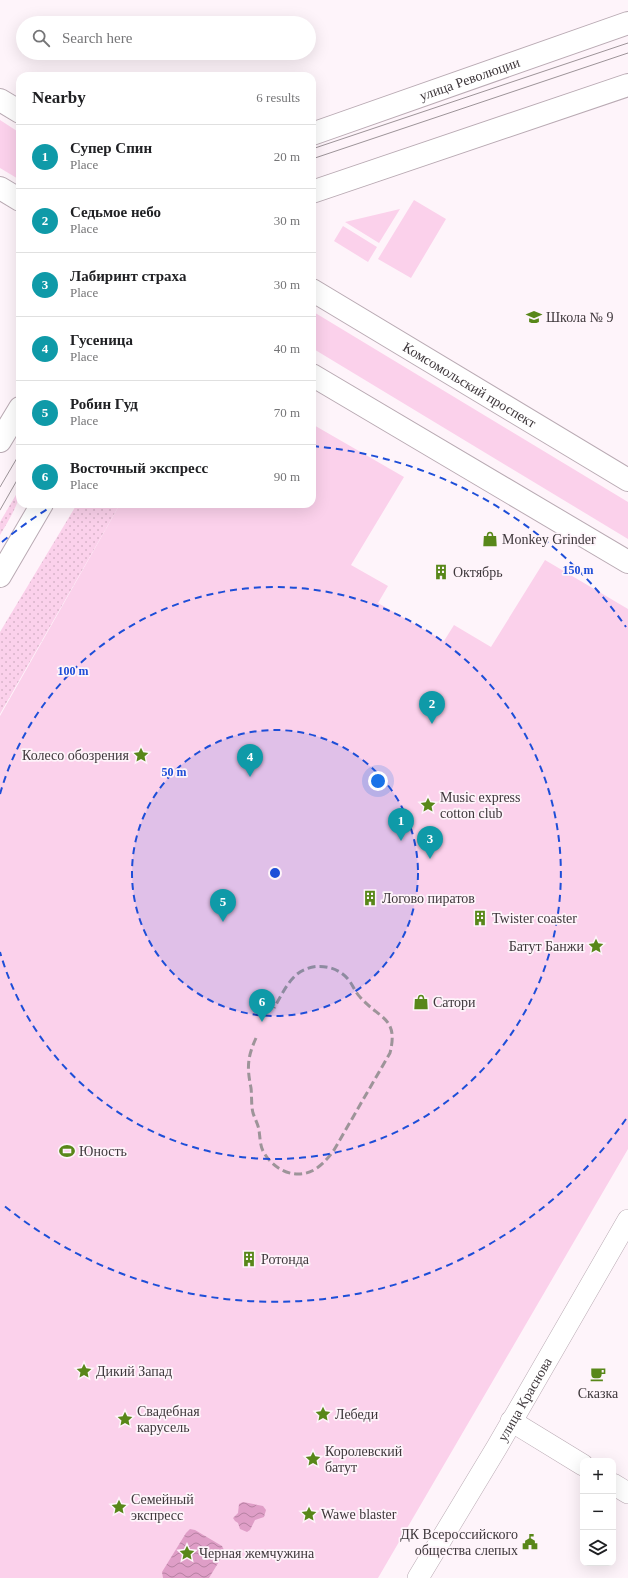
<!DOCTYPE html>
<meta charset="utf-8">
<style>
body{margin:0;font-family:Georgia,serif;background:#f6f6f6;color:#202124}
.controls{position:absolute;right:12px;bottom:12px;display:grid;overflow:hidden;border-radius:8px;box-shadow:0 4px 16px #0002}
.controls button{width:36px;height:36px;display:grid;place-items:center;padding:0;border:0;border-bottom:1px solid #e0e0e0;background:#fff;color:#202124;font:20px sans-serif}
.you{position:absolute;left:378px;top:781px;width:14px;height:14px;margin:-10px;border:3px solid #fff;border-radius:50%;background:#1a73e8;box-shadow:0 0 0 6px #1a73e833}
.badge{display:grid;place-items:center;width:26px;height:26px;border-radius:50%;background:#111827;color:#fff;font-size:13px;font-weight:700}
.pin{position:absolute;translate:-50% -33px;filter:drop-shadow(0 1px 2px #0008)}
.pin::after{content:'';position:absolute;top:21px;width:14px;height:12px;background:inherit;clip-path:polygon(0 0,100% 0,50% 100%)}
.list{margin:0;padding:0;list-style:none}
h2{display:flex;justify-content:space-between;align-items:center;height:52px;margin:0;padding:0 16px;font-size:17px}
h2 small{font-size:13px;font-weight:400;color:#757577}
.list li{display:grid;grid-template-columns:26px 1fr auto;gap:12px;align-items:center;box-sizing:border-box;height:64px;padding:0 16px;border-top:1px solid #e0e0e0}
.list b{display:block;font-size:15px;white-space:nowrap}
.list p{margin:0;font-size:13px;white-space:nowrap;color:#757577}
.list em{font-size:13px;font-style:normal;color:#757577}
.icon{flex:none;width:22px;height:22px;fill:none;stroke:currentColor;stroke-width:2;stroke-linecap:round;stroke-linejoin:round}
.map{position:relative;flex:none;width:628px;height:1578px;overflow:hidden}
.search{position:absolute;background:#fff;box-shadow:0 4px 16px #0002;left:16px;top:16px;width:300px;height:44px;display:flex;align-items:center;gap:10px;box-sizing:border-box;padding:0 14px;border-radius:22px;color:#757577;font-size:15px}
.panel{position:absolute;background:#fff;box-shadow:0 4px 16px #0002;left:16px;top:72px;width:300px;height:436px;border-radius:12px}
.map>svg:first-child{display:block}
.grass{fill:url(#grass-dots)}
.park{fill:#fbd1eb}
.water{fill:url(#water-waves)}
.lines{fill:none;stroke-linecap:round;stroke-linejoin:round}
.minor-casing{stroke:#b9aab3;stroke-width:22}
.secondary-casing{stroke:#b9aab3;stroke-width:24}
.primary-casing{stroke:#b9aab3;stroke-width:24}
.minor{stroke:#fff;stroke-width:21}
.secondary{stroke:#fff;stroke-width:22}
.primary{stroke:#fff;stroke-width:22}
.tram{stroke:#9d9499;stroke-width:1}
.rail{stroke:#9d9499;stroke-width:3;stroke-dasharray:8 4;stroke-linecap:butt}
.ring{fill:none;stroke:#1d4ed8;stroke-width:2;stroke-dasharray:7 5}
.labels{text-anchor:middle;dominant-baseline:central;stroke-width:3.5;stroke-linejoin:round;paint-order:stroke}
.street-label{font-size:14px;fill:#3e373b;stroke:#fef4fa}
.poi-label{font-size:14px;fill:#3e373b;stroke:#fef4fa;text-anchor:start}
.centre{fill:#1d4ed8;stroke:#fef4fa;stroke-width:2}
.ring-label{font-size:12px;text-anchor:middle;font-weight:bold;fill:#1d4ed8;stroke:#fef4fa;stroke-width:3.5;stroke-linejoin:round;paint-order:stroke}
</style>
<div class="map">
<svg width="628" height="1578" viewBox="0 0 628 1578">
<defs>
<pattern id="grass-dots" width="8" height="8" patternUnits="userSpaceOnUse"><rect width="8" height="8" fill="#fbd1eb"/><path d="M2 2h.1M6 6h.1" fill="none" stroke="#d8b4ca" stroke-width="1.8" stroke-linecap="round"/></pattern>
<pattern id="water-waves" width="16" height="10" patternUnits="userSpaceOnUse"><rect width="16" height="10" fill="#df9ec7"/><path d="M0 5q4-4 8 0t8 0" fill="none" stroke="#b682a3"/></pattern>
</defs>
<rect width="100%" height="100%" fill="#fef4fa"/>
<path class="grass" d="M20,488c0,16 -12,33 -20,47v-13z
M77,504h43l-120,210v-82z"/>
<path class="park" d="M0,120l20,13v47l-20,-12z
M414,200l32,19 -35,59 -33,-19z
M400,209l-21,34 -34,-21z
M343,226l34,21 -9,15 -34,-21z
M312,311l316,191v37l-316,-191z
M312,424l92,53 -53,88 37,21 -10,17 66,38 10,-16 37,22 54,-87 83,49v540l-250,429h-378v-862l120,-212h192z"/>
<path class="water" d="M243,1502l20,4 3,4 -2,7 -9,3 -5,10 -3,2 -7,-3 -2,-6 -3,-2 -2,-3 5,-5 1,-9z
M190,1529l5,1 27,16 2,4 -1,5 -14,23h-46l-1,-6 24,-39z"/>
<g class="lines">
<defs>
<g id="minor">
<path d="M511,1421l72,44"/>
<path d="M613,1484l15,9"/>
<path id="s1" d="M418,1578l79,-131 131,-227"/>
</g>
<path id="secondary" d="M0,441l20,-33
M0,576l42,-72"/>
<g id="primary">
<path d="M0,100l20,12"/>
<path id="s2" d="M312,134l316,-111"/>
<path d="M0,188l20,12"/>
<path d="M312,192l316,-107"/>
<path id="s3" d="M312,290l316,190"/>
<path d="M312,375l316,187"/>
</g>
</defs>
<use href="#minor" class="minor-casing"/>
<use href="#secondary" class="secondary-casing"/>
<use href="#primary" class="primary-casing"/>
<use href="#minor" class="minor"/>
<use href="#secondary" class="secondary"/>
<use href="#primary" class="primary"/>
<path class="tram" d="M312,149l316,-106
M312,159l316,-106
M0,487l20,-34
M0,510l20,-35"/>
<path class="rail" d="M256,1038c-9,20 -9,30 -5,50 1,9 0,17 2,25 2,6 5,11 6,17 1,7 1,15 4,21 10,19 34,31 54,17 7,-5 12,-11 17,-18l56,-97c9,-36 -11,-34 -30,-56 -5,-5 -7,-12 -12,-18 -13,-15 -37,-17 -52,-4 -10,9 -16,23 -22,33"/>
</g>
<circle cx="275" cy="873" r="143" fill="#1d4ed8" fill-opacity=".12"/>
<g class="ring">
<circle cx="275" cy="873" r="143"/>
<path d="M0 794A286 286 0 1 1 0 952"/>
<path d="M626 1119A429 429 0 0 1 2 1204M2 542A429 429 0 0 1 54 505M312 446A429 429 0 0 1 626 627"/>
</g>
<defs>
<symbol id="school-bare" viewBox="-9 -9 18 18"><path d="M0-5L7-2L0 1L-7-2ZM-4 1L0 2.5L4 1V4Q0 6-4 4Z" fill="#588719" stroke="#fef4fa" stroke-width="2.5" paint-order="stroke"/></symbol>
<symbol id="shop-bare" viewBox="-9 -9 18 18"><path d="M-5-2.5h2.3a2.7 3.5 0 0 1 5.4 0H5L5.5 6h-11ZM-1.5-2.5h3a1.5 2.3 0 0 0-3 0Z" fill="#588719" stroke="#fef4fa" stroke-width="2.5" paint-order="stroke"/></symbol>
<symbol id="building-bare" viewBox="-9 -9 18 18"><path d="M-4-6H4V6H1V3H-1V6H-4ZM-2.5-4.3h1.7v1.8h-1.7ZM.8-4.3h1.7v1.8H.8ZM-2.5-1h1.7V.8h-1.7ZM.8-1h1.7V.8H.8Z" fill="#588719" stroke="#fef4fa" stroke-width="2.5" paint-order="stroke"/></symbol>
<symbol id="sight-bare" viewBox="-9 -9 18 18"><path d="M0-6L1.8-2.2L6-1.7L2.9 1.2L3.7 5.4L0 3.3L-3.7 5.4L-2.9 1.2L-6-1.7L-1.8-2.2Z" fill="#588719" stroke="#fef4fa" stroke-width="2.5" paint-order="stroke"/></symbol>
<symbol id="stadium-bare" viewBox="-9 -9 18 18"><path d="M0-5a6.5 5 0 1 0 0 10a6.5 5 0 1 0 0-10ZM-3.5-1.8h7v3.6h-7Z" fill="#588719" stroke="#fef4fa" stroke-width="2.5" paint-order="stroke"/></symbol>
<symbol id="cafe-bare" viewBox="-9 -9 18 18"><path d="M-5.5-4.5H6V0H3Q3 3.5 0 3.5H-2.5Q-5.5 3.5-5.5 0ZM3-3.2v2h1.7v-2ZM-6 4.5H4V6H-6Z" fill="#588719" stroke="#fef4fa" stroke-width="2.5" paint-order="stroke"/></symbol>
<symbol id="civic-bare" viewBox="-9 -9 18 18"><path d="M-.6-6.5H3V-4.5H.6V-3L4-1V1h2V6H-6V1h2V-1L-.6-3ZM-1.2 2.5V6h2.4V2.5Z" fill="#588719" stroke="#fef4fa" stroke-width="2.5" paint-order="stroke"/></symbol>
</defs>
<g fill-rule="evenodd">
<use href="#school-bare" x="523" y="306" width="22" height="22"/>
<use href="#shop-bare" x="479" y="528" width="22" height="22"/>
<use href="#building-bare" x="430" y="561" width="22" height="22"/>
<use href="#sight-bare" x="130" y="744" width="22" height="22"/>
<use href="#sight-bare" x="417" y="794" width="22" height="22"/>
<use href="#building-bare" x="359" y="887" width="22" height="22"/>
<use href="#building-bare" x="469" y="907" width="22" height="22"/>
<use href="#sight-bare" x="585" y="935" width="22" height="22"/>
<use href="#shop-bare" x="410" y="991" width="22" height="22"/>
<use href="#stadium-bare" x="56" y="1140" width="22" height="22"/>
<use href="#building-bare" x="238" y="1248" width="22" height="22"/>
<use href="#sight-bare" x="73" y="1360" width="22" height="22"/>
<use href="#cafe-bare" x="587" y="1363" width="22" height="22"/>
<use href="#sight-bare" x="312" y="1403" width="22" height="22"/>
<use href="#sight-bare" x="114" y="1408" width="22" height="22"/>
<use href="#sight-bare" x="302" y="1448" width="22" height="22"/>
<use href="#sight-bare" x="108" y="1496" width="22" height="22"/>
<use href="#sight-bare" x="298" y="1503" width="22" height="22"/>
<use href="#civic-bare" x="519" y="1531" width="22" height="22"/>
<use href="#sight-bare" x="176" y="1542" width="22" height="22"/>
</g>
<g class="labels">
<g class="street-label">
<text stroke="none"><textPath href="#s2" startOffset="167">улица Революции</textPath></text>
<text stroke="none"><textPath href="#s3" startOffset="184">Комсомольский проспект</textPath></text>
<text stroke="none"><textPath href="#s1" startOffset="208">улица Краснова</textPath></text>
</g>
<g class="poi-label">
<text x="546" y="317">Школа № 9</text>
<text x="502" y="539">Monkey Grinder</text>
<text x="453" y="572">Октябрь</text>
<text x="129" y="755" text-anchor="end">Колесо обозрения</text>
<text x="440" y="797">Music express<tspan x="440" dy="16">cotton club</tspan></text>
<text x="382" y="898">Логово пиратов</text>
<text x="492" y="918">Twister coaster</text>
<text x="584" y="946" text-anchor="end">Батут Банжи</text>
<text x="433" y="1002">Сатори</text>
<text x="79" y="1151">Юность</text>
<text x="261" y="1259">Ротонда</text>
<text x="96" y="1371">Дикий Запад</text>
<text x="598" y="1393" text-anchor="middle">Сказка</text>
<text x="137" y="1411">Свадебная<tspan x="137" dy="16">карусель</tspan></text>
<text x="335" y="1414">Лебеди</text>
<text x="325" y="1451">Королевский<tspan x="325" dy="16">батут</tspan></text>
<text x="131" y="1499">Семейный<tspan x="131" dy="16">экспресс</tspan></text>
<text x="321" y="1514">Wawe blaster</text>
<text x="518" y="1534" text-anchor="end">ДК Всероссийского<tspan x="518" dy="16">общества слепых</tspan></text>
<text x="199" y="1553">Черная жемчужина</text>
</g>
</g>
<circle cx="275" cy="873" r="6" class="centre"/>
<g class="ring-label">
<text x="578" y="574">150 m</text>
<text x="73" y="675">100 m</text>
<text x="174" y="776">50 m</text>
</g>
</svg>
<div class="controls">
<button>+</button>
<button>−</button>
<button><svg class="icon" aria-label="layers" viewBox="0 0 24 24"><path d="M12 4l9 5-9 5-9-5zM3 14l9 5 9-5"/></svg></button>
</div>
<div class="you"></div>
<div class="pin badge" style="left:401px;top:841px;background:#0f9aa8">1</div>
<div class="pin badge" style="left:432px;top:724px;background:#0f9aa8">2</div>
<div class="pin badge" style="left:430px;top:859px;background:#0f9aa8">3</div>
<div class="pin badge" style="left:250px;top:777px;background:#0f9aa8">4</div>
<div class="pin badge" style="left:223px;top:922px;background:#0f9aa8">5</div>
<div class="pin badge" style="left:262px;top:1022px;background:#0f9aa8">6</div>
<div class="search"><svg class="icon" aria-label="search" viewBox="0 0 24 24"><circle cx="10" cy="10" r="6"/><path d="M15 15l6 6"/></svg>Search here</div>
<section class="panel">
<h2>Nearby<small>6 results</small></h2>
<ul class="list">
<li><span class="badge" style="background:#0f9aa8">1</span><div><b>Супер Спин</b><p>Place</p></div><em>20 m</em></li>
<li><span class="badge" style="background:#0f9aa8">2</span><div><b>Седьмое небо</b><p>Place</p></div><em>30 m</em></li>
<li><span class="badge" style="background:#0f9aa8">3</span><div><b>Лабиринт cтраха</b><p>Place</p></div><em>30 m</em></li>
<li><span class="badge" style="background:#0f9aa8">4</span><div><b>Гусеница</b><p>Place</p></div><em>40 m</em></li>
<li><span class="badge" style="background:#0f9aa8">5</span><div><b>Робин Гуд</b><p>Place</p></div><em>70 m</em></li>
<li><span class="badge" style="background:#0f9aa8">6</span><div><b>Восточный экспресс</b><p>Place</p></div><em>90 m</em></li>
</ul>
</section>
</div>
